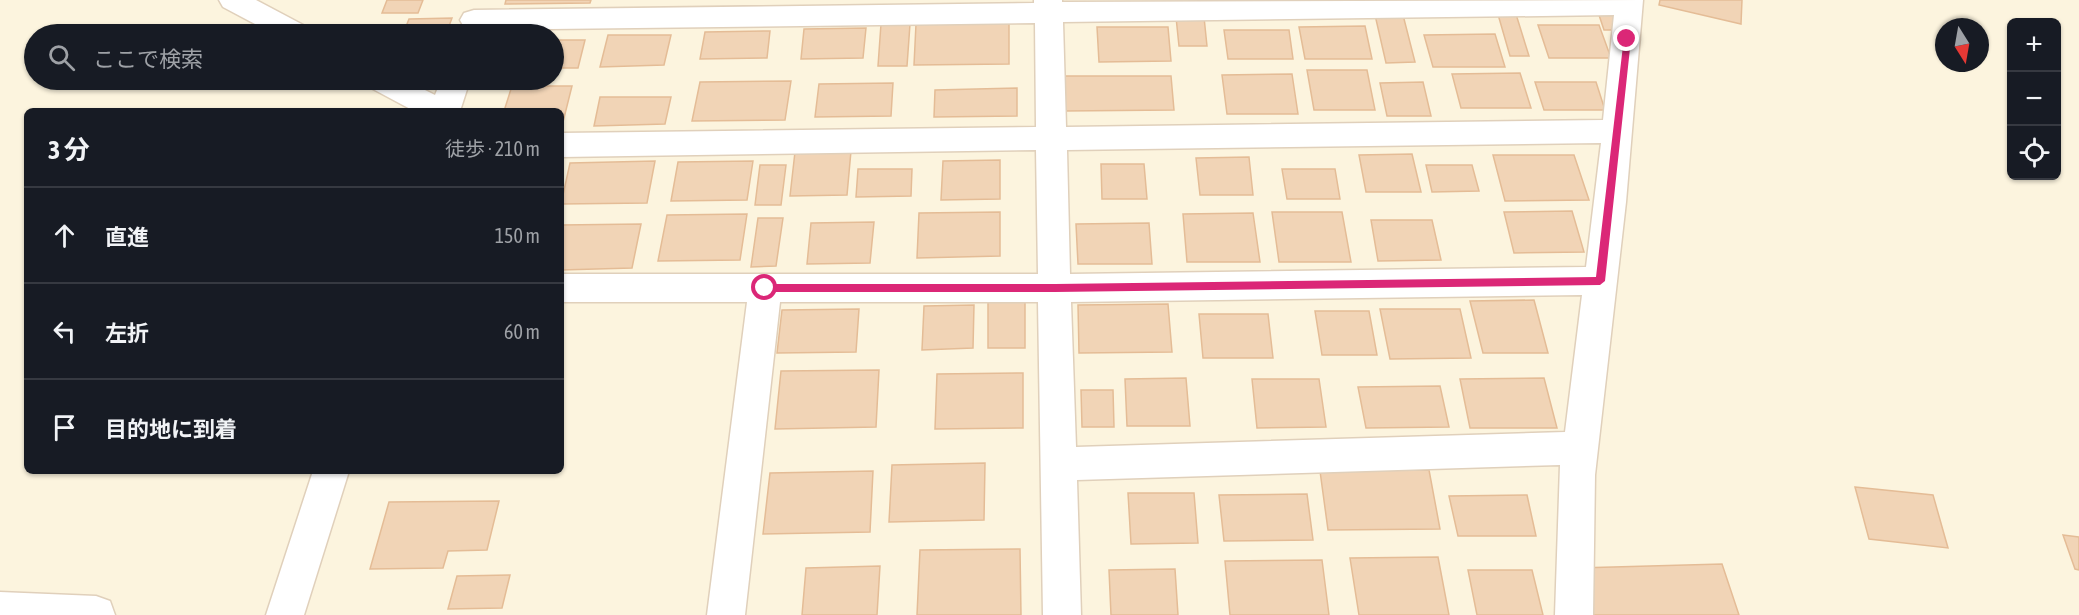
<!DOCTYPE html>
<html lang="ja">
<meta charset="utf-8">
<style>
body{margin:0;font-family:"Asap Condensed","Noto Sans JP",sans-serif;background:#20242c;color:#f1f3f6}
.controls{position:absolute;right:18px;top:18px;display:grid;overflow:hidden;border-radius:9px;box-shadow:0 2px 4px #0004}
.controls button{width:54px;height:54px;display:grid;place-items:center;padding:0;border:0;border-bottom:2px solid #363941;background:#171b24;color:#f1f3f6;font:30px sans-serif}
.compass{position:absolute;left:1935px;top:18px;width:54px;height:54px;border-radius:50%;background:#171b24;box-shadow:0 2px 4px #0004;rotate:169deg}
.stop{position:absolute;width:18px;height:18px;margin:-14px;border:4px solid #db2777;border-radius:50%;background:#fff}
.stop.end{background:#db2777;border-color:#fff;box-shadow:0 2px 6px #0008}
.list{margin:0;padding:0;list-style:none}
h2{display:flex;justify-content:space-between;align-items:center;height:78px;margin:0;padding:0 24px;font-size:26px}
h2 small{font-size:20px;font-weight:400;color:#9ea1a6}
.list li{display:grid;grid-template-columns:39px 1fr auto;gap:18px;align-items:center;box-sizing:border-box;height:96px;padding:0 24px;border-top:2px solid #363941}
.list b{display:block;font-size:22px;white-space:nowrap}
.list em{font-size:20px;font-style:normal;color:#9ea1a6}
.icon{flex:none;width:33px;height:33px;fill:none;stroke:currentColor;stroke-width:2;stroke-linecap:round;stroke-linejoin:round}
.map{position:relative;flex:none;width:2079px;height:615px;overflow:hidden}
.search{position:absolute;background:#171b24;box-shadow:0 2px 4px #0004;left:24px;top:24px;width:540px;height:66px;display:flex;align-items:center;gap:15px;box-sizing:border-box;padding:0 21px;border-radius:33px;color:#9ea1a6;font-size:22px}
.panel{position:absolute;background:#171b24;box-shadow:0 2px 4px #0004;left:24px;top:108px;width:540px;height:366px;border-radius:9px}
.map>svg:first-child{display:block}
.building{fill:#f1d4b6;stroke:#e4bc96;stroke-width:1.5}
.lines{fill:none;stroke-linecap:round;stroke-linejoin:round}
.minor-casing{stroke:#e0d0bb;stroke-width:3}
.minor{fill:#fff;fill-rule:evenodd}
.route{fill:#db2777}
</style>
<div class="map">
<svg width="2079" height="615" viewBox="0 0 2079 615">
<rect width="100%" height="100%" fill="#fcf4de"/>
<path class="building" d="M387,0h36l-5,13h-36z
M506,0h85l-1,3 -85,1z
M1660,0h82l-1,24 -82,-19z
M1497,11h18l14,45h-19z
M1598,12l16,1 6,17h-16z
M1375,15h28l12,47 -29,1z
M1176,17h28l3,29h-28z
M452,18l-6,16h-43l6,-15z
M1009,23v41l-95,1 2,-41z
M881,24h29l-3,42h-29z
M1538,25h61l12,33h-62z
M1365,26l7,33h-67l-6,-32z
M1097,27h71l3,34 -72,1z
M866,28l-3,30 -62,1 3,-30z
M1224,30h65l4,29h-65z
M770,31l-3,27 -67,1 5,-27z
M1495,34l10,33h-72l-9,-32z
M608,35h63l-7,30 -64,2z
M554,40h31l-7,28h-24z
M1307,70h60l8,40h-61z
M1520,73l11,35h-70l-9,-34z
M1292,74l6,40h-71l-5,-39z
M1064,76h107l3,34 -110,1z
M791,81l-6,39 -93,1 8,-39z
M1423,82l8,34h-44l-7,-33z
M1535,82h61l9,28h-61z
M893,83l-2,33 -76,1 4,-33z
M512,86h60l-9,36 -2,1v-12h-57z
M1017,88v28l-83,1 1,-27z
M600,97h71l-6,27 -71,2z
M851,151l-4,44 -57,1 5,-44z
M1412,154l9,38h-55l-7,-37z
M1493,155h81l15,45 -84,1z
M1249,157l4,38h-53l-4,-37z
M1000,160v39l-59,1 2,-39z
M655,161l-8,42 -86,1 9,-41z
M753,161l-6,39 -76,1 7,-39z
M1101,164h43l3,35h-45z
M760,165h26l-5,40h-26z
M1426,165h46l7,26 -47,1z
M858,169h54l-1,27 -55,1z
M1282,169h53l5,30h-53z
M1572,211l12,41 -70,1 -10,-41z
M1000,212v44l-83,2 2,-45z
M1272,212h70l9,50h-72z
M1253,213l7,49h-73l-4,-48z
M747,214l-7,46 -82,1 9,-46z
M758,218h25l-7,48 -25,1z
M1371,220h61l9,40 -63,1z
M874,222l-4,41 -63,1 4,-41z
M1149,223l3,41h-74l-2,-40z
M641,224l-9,44 -71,2v-45z
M988,291h37v57h-37z
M1534,300l14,53h-65l-13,-52z
M1168,304l4,48 -93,1 -1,-48z
M974,305l-1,43 -51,2 2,-44z
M859,309l-3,43 -79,1 5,-43z
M1380,309h80l11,49 -81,1z
M1315,311h54l8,44h-55z
M1199,314h69l5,44h-70z
M879,370l-3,57 -101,2 6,-58z
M1023,373v55l-88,1 2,-55z
M1186,378l4,48h-63l-2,-47z
M1544,378l13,50h-87l-10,-49z
M1252,379h67l7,48 -69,1z
M1440,386l9,41 -83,1 -8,-41z
M1081,390h32l1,37h-32z
M985,463l-1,57 -95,2 3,-57z
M1429,470l11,59 -112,1 -8,-59z
M873,471l-3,61 -107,2 7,-61z
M1855,487l78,8 15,53 -79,-9z
M1128,493h66l4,50 -67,1z
M1307,494l6,46 -89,1 -5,-46z
M1527,495l9,41h-78l-9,-40z
M499,501l-12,49 -39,1 -5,17 -73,1 19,-67z
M2063,535l16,2v33l-4,-1z
M1020,549l1,66h-104l3,-65z
M1438,557l11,58h-90l-9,-57z
M1322,560l7,55h-99l-5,-54z
M1722,564l17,51h-149l-13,-47z
M880,566l-3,49h-75l4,-47z
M1175,569l3,46h-67l-2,-45z
M1468,570h64l11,45h-66z
M510,575l-8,33 -54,1 9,-33z"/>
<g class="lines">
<defs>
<path id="minor" d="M219,0h37l51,27 4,7h-37l-51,-27z
M1034,0h28v2l581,-2 -17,202 -31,273 -2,140h-38l5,-150 -483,15 4,135h-38l-5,-313h-258l-35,313h-38l40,-313h-186v-28h477l-2,-124 -475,7v-24l475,-6 -1,-104 -561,7 -10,-3 -4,-7 4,-7 10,-3 560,-7zM1614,15l-11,105 -537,7 -3,-105zM1601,143l-15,124 -516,7 -3,-124zM1582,295l-17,137 -489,15 -5,-145z
M366,80h39l30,15 6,-15h29l-10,31h-46l-43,-23z
M313,471h36l-45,144h-38z
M0,592l96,4 14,5 5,14h-115z"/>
</defs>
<use href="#minor" class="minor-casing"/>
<use href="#minor" class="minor"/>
</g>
<path class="route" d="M1624,37l7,2 -26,242 -5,4 -545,7h-290l-5,-4 5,-4h290l541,-7z"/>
</svg>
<div class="controls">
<button>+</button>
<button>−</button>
<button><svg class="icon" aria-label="locate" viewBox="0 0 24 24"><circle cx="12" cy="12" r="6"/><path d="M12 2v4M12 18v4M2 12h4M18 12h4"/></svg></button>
</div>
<svg class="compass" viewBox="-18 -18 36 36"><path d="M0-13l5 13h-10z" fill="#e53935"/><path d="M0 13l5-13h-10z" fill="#9ea1a6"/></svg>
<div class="stop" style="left:765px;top:288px"></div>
<div class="stop end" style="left:1627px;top:39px"></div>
<div class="search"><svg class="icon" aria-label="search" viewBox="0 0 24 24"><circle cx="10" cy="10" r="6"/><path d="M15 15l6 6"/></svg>ここで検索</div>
<section class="panel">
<h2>3 分<small>徒歩 · 210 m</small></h2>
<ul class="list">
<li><svg class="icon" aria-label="ahead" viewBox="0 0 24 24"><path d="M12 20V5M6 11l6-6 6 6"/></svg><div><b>直進</b></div><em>150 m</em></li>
<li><svg class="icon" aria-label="left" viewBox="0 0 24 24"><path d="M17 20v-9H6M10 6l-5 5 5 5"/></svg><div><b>左折</b></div><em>60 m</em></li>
<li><svg class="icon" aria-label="arrive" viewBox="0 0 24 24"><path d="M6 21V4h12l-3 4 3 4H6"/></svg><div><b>目的地に到着</b></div></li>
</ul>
</section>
</div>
